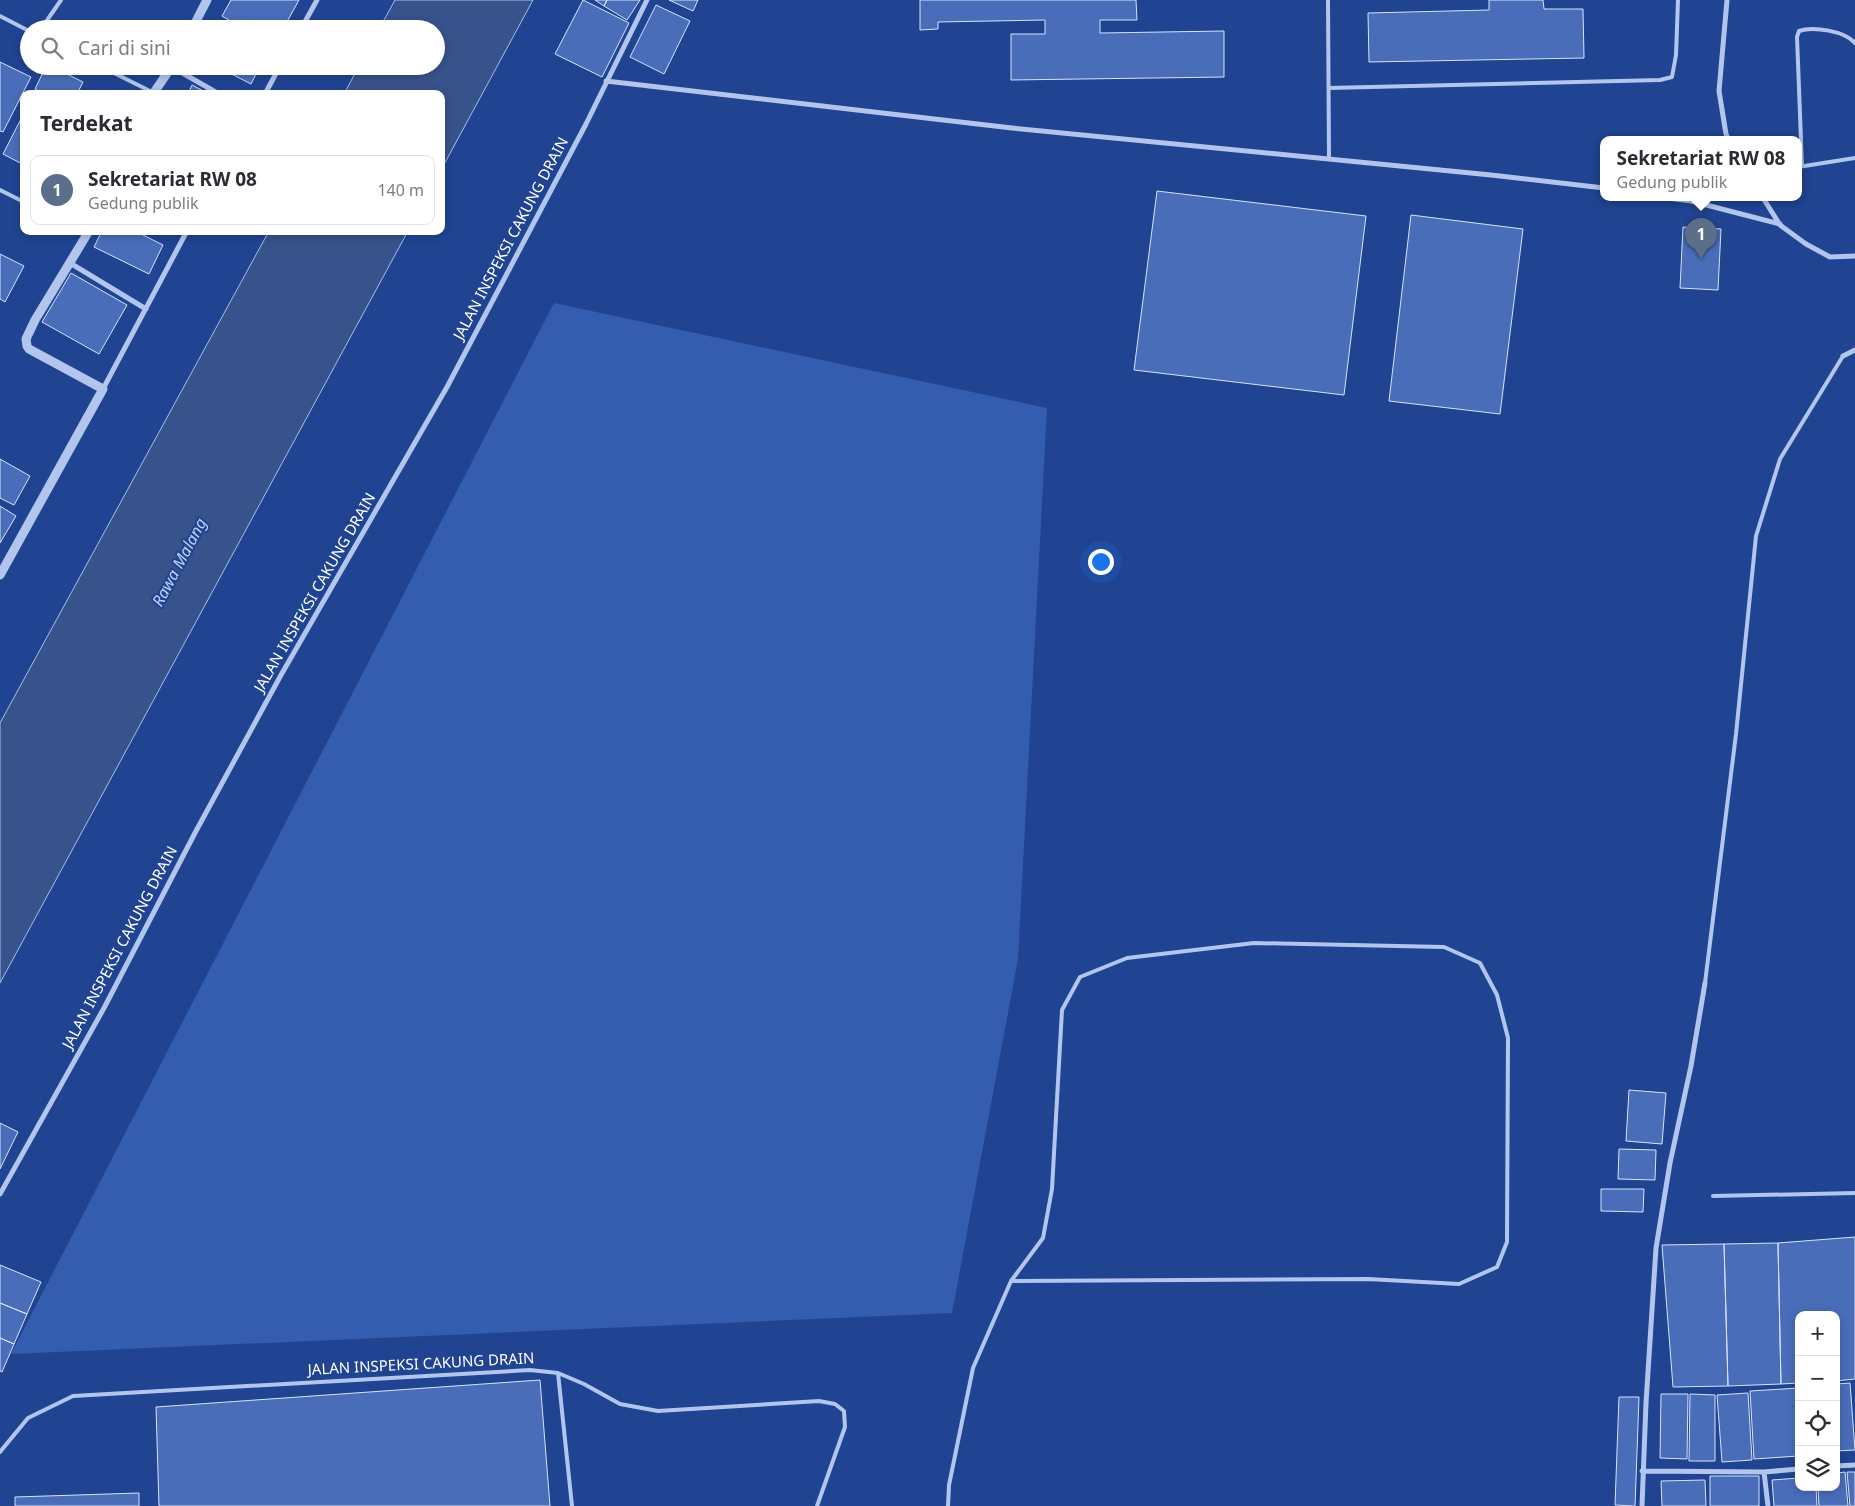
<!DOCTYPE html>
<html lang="id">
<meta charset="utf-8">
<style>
body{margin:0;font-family:"Noto Sans",sans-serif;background:#f7f7f7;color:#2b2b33}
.controls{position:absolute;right:15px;bottom:15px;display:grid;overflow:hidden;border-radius:10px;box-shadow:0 2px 8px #0003}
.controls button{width:45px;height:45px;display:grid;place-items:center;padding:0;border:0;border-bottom:1px solid #e1e1e2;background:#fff;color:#2b2b33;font:25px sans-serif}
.you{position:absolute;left:1100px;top:561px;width:18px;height:18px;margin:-12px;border:4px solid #fff;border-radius:50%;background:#1a73e8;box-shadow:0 0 0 8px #1a73e833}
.badge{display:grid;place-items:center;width:32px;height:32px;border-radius:50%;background:#887e50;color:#fff;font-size:16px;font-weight:700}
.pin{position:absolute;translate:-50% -41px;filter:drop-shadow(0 1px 2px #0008)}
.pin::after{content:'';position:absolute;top:26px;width:18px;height:15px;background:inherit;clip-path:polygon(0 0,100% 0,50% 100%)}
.popup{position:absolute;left:1600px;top:136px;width:202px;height:65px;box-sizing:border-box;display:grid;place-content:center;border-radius:10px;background:#fff;filter:drop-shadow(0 1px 4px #0005);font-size:16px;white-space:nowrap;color:#7c7c81}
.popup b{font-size:19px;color:#2b2b33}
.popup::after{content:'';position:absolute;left:50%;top:100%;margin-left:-10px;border:10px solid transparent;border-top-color:#fff}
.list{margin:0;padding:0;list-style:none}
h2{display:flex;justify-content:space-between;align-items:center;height:65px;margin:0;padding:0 20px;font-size:21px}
h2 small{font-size:16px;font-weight:400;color:#7c7c81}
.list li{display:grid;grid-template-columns:32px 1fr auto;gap:15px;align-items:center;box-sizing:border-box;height:70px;margin:0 10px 10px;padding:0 10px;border:1px solid #e1e1e2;border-radius:10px}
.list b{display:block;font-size:19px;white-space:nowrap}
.list p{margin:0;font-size:16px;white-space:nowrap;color:#7c7c81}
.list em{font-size:16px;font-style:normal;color:#7c7c81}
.icon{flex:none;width:28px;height:28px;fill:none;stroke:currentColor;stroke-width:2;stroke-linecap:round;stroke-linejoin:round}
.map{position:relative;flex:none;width:1855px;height:1506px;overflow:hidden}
.search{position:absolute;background:#fff;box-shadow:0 2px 8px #0003;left:20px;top:20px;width:425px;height:55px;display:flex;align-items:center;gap:12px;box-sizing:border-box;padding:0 18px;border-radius:28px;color:#7c7c81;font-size:19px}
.panel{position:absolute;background:#fff;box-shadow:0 2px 8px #0003;left:20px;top:90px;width:425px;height:145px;border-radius:10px}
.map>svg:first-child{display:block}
.green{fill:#345daf}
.water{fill:#38528b;stroke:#a6bfef}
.building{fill:#496db9;stroke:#d8e3fa}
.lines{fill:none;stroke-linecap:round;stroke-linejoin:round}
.service{stroke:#b2c6ed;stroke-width:4}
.minor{stroke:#b2c6ed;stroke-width:5}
.tertiary{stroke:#b2c6ed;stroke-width:9}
.labels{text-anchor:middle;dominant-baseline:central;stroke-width:4;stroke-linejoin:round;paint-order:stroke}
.street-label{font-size:15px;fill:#fff;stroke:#204492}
.water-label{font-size:16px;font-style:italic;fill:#bed0f4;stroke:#204492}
</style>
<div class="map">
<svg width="1855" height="1506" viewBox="0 0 1855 1506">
<rect width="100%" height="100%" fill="#204492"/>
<path class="green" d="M554,303l493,105 -29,551 -66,354 -941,41z"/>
<path class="water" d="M395,0h138l-92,170v-76h-97l15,-28h77v-37h-57z
M269,231h139l-408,752v-260z"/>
<path class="building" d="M231,0h68l-16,29h-39l-22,-13z
M583,0l46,23 -27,54 -47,-23z
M595,0h12l-3,6z
M607,0h33l-13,20 -23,-14z
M669,0h29l-5,11z
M920,0h216l1,20h-37v13l124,-2v46l-213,3v-46h34v-14l-107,2v7l-18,1z
M1489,0h54l1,9h39l1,49 -215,4 -1,-49 121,-3z
M656,5l34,16 -26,53 -34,-17z
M221,22l13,7h-16z
M0,62l31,15 -28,55 -3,-1z
M46,66h5l32,16 -6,12h-32l-10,-5z
M216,66h44l-9,18z
M192,85l17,9h-21z
M24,113v52l-21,-11z
M1157,191l209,25 -22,179 -210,-25z
M1411,215l112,14 -23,185 -111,-13z
M1683,227l38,2 -3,61 -38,-2z
M102,231h33l28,14 -14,29 -55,-27z
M0,254l24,12 -19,36 -5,-3z
M71,273l56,32 -28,49 -57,-32z
M0,459l30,17 -16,29 -14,-7z
M0,506l16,10 -16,27z
M1629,1090l37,3 -4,51 -36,-3z
M0,1123l18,9 -18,37z
M1619,1149l37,1 -1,30 -37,-1z
M1601,1189h43l-1,23 -42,-1z
M1855,1237v142l-19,2v-66h-37v68l-18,1 -3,-141z
M1778,1243l3,141 -53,2 -4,-142z
M1724,1244l4,142 -55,1 -11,-142z
M0,1265l41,17 -14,32 -27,-11z
M0,1303l27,11 -13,30 -14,-6z
M0,1338l14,6 -12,28 -2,-1z
M540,1380l10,126h-391l-3,-99z
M1850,1383l5,67 -19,1v-67z
M1799,1388v68l-45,3 -4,-68z
M1748,1393l4,67 -30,2 -5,-67z
M1661,1394h27l-1,65 -27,-1z
M1690,1394l25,1v66h-26z
M1619,1397h20l-4,109 -20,-1z
M1845,1472l3,34h-29l-1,-19h18v-14z
M1847,1472h8v34h-5z
M1710,1476h49v30h-49z
M1799,1478v9h17l1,19h-43l-2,-26z
M1705,1480l1,26h-44l-1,-25z
M139,1493v13h-124v-9z"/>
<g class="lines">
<path class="service" d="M1328,0l1,159
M0,16l29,15
M41,29l20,-29
M100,66l54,27
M1329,88l331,-8 12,-3 4,-22 2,-55
M1802,166l-5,-129 2,-6c14,-5 46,0 56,12
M1798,167l57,-9
M0,190l24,12
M1705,983l31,-249 20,-198 24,-77 63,-103
M1713,1196l142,-3
M558,1373l14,133
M0,1452l28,-34 45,-22 457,-26 28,3 26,11 36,20 38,7 161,-10 16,3 9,7 1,16 -28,79
M948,1506l1,-21 24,-117 38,-87 32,-43 9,-49 10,-179 18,-33 47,-19 127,-15 190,4 36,16 17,32 11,43 -1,204 -10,25 -38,17 -91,-5 -357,2"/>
<path class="minor" d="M1727,0l-8,91 7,43 3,6
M301,29l16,-29
M172,67l47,27
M606,81l406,47 479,47 113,13
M265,94l15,-28
M1668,198l23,3 89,23
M1763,198l17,27 26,19 24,13 25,-1
M70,263l76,46
M1843,356l12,-6
M103,389l84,-158
M0,1194l104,-186 92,-177 85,-156 166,-288 139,-263 61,-124
M1836,1466l19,-1
M1642,1471l122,1 35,-3
M1764,1472l4,34
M1642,1506l4,-103 10,-155 14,-85 21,-97 14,-83"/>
<path class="tertiary" d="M192,29l15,-29
M153,94l19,-28
M0,575l103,-186 -74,-40 -2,-3 -1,-7 9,-19 54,-89"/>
</g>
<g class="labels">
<g class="street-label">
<text transform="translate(510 238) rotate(-62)">JALAN INSPEKSI CAKUNG DRAIN</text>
<text transform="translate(314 592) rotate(-60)">JALAN INSPEKSI CAKUNG DRAIN</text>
<text transform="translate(119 947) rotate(-62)">JALAN INSPEKSI CAKUNG DRAIN</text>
<text transform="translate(421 1363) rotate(-3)">JALAN INSPEKSI CAKUNG DRAIN</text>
</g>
<g class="water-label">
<text transform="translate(179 562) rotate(-62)">Rawa Malang</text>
</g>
</g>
</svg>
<div class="controls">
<button>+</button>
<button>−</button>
<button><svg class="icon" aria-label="locate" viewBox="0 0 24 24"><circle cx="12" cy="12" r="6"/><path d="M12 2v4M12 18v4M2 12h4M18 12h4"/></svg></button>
<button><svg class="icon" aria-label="layers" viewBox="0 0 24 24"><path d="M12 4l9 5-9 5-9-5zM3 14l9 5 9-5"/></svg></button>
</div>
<div class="you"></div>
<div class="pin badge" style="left:1701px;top:259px;background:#5c6f8a">1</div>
<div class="popup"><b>Sekretariat RW 08</b>Gedung publik</div>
<div class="search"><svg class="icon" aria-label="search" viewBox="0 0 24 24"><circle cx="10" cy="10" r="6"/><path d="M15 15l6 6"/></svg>Cari di sini</div>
<section class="panel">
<h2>Terdekat<small></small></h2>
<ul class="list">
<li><span class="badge" style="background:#5c6f8a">1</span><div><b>Sekretariat RW 08</b><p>Gedung publik</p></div><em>140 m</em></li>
</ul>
</section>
</div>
